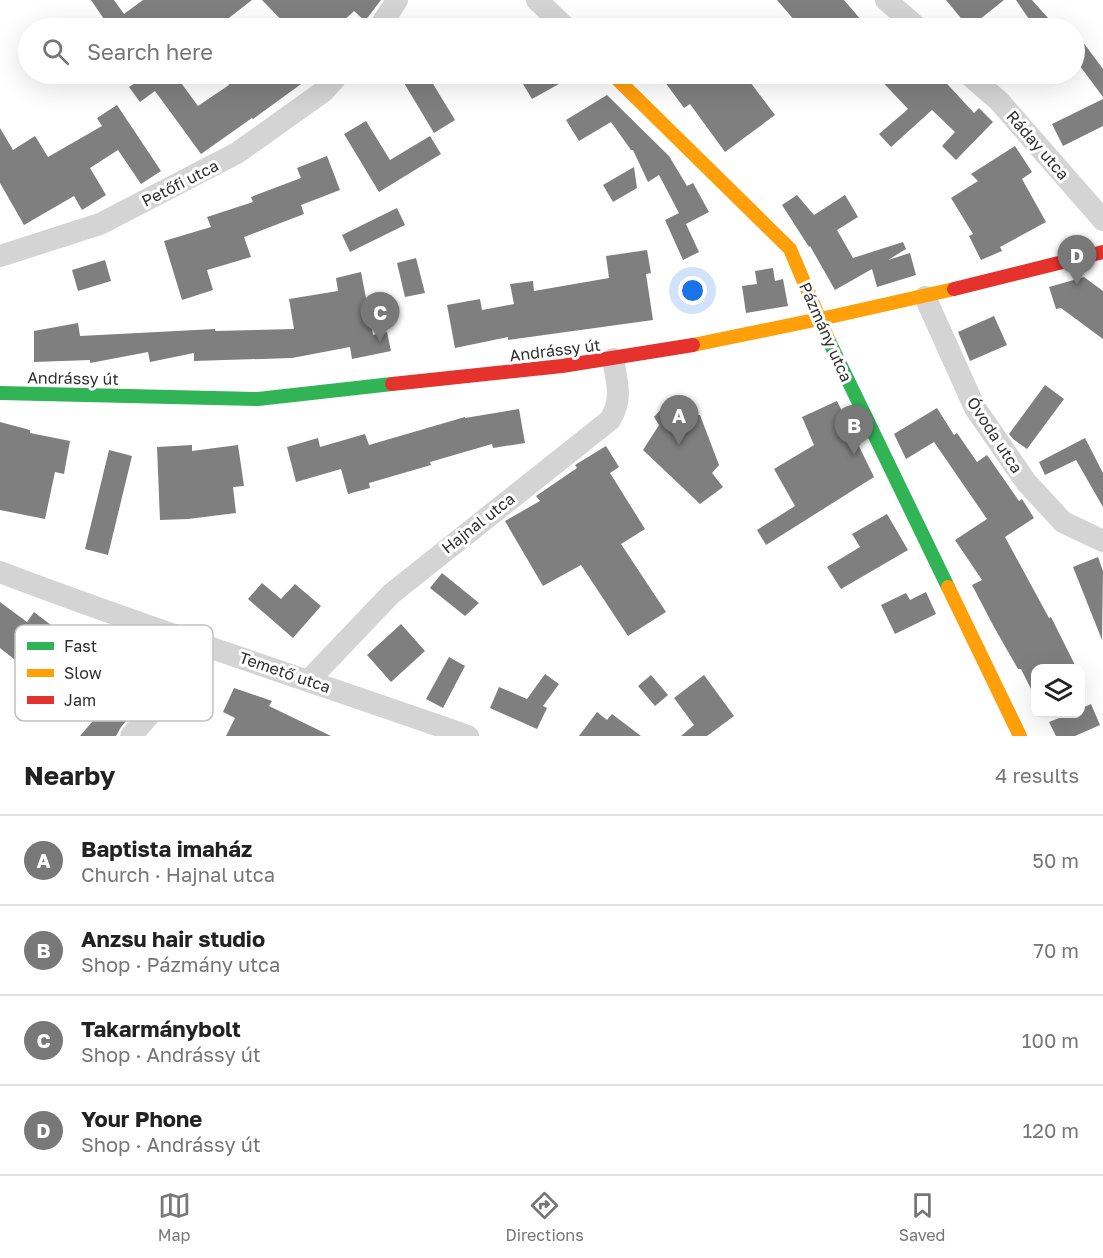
<!DOCTYPE html>
<meta charset="utf-8">
<style>
body{margin:0;font-family:"Golos Text",sans-serif;background:#f6f6f6;color:#222}
.controls{position:absolute;right:18px;bottom:18px;display:grid;overflow:hidden;border-radius:12px;box-shadow:0 6px 24px #0002}
.controls button{width:54px;height:54px;display:grid;place-items:center;padding:0;border:0;border-bottom:2px solid #e0e0e0;background:#fff;color:#222;font:30px sans-serif}
.you{position:absolute;left:693px;top:291px;width:21px;height:21px;margin:-15px;border:4px solid #fff;border-radius:50%;background:#1a73e8;box-shadow:0 0 0 9px #1a73e833}
.badge{display:grid;place-items:center;width:39px;height:39px;border-radius:50%;background:#787878;color:#fff;font-size:20px;font-weight:700}
.pin{position:absolute;translate:-50% -50px;filter:drop-shadow(0 2px 3px #0008)}
.pin::after{content:'';position:absolute;top:32px;width:21px;height:18px;background:inherit;clip-path:polygon(0 0,100% 0,50% 100%)}
.list{margin:0;padding:0;list-style:none}
h2{display:flex;justify-content:space-between;align-items:center;height:78px;margin:0;padding:0 24px;font-size:26px}
h2 small{font-size:20px;font-weight:400;color:#767676}
.list li{display:grid;grid-template-columns:39px 1fr auto;gap:18px;align-items:center;box-sizing:border-box;height:90px;padding:0 24px;border-top:2px solid #e0e0e0}
.list b{display:block;font-size:22px;white-space:nowrap}
.list p{margin:0;font-size:20px;white-space:nowrap;color:#767676}
.list em{font-size:20px;font-style:normal;color:#767676}
.icon{flex:none;width:33px;height:33px;fill:none;stroke:currentColor;stroke-width:2;stroke-linecap:round;stroke-linejoin:round}
.map{position:relative;flex:none;width:1103px;height:736px;overflow:hidden}
.search{position:absolute;background:#fff;box-shadow:0 6px 24px #0002;left:18px;right:18px;top:18px;height:66px;display:flex;align-items:center;gap:15px;box-sizing:border-box;padding:0 21px;border-radius:33px;color:#767676;font-size:22px}
.sheet{height:438px;background:#fff}
nav{display:flex;justify-content:space-around;align-items:center;box-sizing:border-box;height:84px;border-top:2px solid #e0e0e0;background:#fff;font-size:16px;color:#767676}
nav a{display:grid;justify-items:center;gap:3px}
nav .on{color:#787878}
.map>svg:first-child{display:block}
.building{fill:#7f7f7f}
.lines{fill:none;stroke-linecap:round;stroke-linejoin:round}
.street{stroke:#d4d4d4;stroke-width:22}
.fast{stroke:#30b455;stroke-width:14}
.slow{stroke:#ff9f0a;stroke-width:14}
.jam{stroke:#e5322d;stroke-width:14}
.labels{text-anchor:middle;dominant-baseline:central;stroke-width:6;stroke-linejoin:round;paint-order:stroke}
.street-label{font-size:16px;fill:#2f2f2f;stroke:#fff}
.key{fill:#fff;stroke:#c1c1c1;stroke-width:1.5}
.key-label{font-size:16px;fill:#2f2f2f}
</style>
<div class="map">
<svg width="1103" height="736" viewBox="0 0 1103 736">
<rect width="100%" height="100%" fill="#fff"/>
<path class="building" d="M91,0h23l10,14 19,-14h109l-36,28h-113l5,-3z
M262,0h119l-16,21 -11,-10 -18,17h-47z
M777,0h67l24,28h-67z
M946,0h58l-35,28z
M1016,0h16l25,28h-22z
M1074,30l29,39v28l-29,-39z
M143,74h37l-4,2 22,30 31,-21 -8,-11h94l-62,45 -1,-1 -51,36 -46,-63 -15,11 -11,-15 16,-11z
M420,74h7l28,46 -21,13 -30,-50z
M517,74h60l-45,25z
M659,74h85l31,41 -50,37 -35,-48 -6,4z
M875,74h63l36,39 5,-5 14,14 -37,38 -14,-14 13,-14 -23,-22 -41,37 -12,-13 29,-25z
M607,95l62,61 18,30 6,-3 16,29 -23,12 13,28 -16,8 -18,-40 14,-7 -20,-38 -11,7 -15,-32h-2l-20,-28 -32,19 -13,-21z
M1103,99v27l-40,20 -11,-22z
M117,105l44,66 -20,13 -23,-34 -28,18 16,27 -24,15 -8,-14 -50,29 -24,-42v-55l13,22 22,-14 13,21 54,-31 -5,-8z
M366,121l24,39 40,-24 11,18 -62,38 -35,-58z
M1015,146l17,26 -10,7 24,43 -46,25 2,4 -21,9 -12,-24 4,-2 -22,-36 27,-17 -7,-7z
M327,156l13,34 -39,15 3,9 -60,23 7,20 -44,13 6,20 -31,10 -18,-59 47,-14 -4,-10 46,-15 -2,-5 50,-19 -4,-10z
M634,167l3,21 -24,14 -10,-17z
M797,195l17,20 31,-20 13,22 -21,13 16,28 50,-16 3,7 -18,11 22,-7 6,22 -39,12 -5,-18 -37,21 -25,-44 -1,1 -27,-42z
M397,208l8,17 -55,27 -8,-17z
M647,250l4,23 -5,1 7,46 -145,20v-3l-53,11 -8,-43 33,-6 2,11 32,-6 -4,-20 23,-3 1,10 75,-13 -3,-22z
M416,258l9,35 -20,4 -8,-34z
M105,260l6,21 -33,10 -6,-21z
M773,268l2,13 8,-2 5,27 -42,7 -4,-27 15,-2 -2,-13z
M361,272l12,63 14,-3 4,19 -39,8 -2,-12 -58,11 -98,3v-8l-44,9 -2,-10 -58,11v-3l-56,2v-31l44,-8 2,13 135,-7v2l79,-2 -5,-30 49,-8 -2,-13z
M1084,277l19,14v48l-42,-31 -5,1 -7,-22z
M994,316l13,29 -37,16 -12,-29z
M1045,385l19,14 -37,50 -14,-10 -4,-5z
M837,401l37,76 -108,68 -9,-15 38,-24 -21,-37 40,-24 -12,-28z
M663,407l9,2 5,5 23,1 19,50 -7,8 11,14 -23,17 -57,-54 16,-25 -5,-8z
M937,408l17,27 3,-2 20,29 10,-7 32,46 3,-2 12,19 -29,19 44,81 2,-1 26,52h-42v28l-14,-28h-3l-24,-42 -22,-42 10,-5 -27,-40 32,-21 -53,-77 -28,17 -12,-25z
M519,409l6,34 -32,5 -1,-4 -62,18 1,3 -62,18 1,5 -22,6 -7,-25 -45,13 -9,-35 31,-9 2,9 45,-13 4,11 96,-28v1z
M0,422l30,8v3l40,8 -6,33 -9,-2 -10,47 -45,-9z
M1085,438l18,35v34l-27,-47 -31,15 -6,-13z
M192,445v6l46,-6 6,41 -11,1 3,26 -48,6 -28,1 -3,-73z
M606,446l13,21 -9,6 35,56 -24,15 45,68 -38,24 -47,-71 -38,21 -38,-65 35,-20 -4,-5 41,-28 -2,-3z
M109,450l23,6 -24,99 -23,-6z
M887,514l21,36 -67,39 -14,-22 33,-20 -8,-13z
M1098,557l5,14 -1,69 -29,-73z
M442,573l37,30 -14,13 -35,-28z
M262,583l19,16 14,-15 26,22 -28,32 -45,-39z
M926,592l10,22 -41,20 -14,-29 25,-12 4,7z
M0,602l27,20 7,-10 43,33 4,-6 20,13 -28,41 -40,-27 -4,5 -29,-23z
M401,624l24,27 -34,31 -24,-27z
M449,657l16,9 -22,42 -17,-9z
M137,669l20,17 -36,41 -5,9h-36z
M545,674l14,10 -16,22 4,2 -10,21 -47,-21 9,-21 28,12z
M651,675l17,20 -13,11 -17,-20z
M704,675l30,41 -27,20h-26l13,-11 -20,-27z
M234,688l38,13 -3,5 62,30h-105l9,-18 -12,-6z
M1091,704l9,21 -25,11h-19l-7,-14 20,-8h11v-5z
M597,712l10,8 5,-6 29,22h-62z"/>
<g class="lines">
<path class="street" d="M537,0l29,28
M886,0l32,28
M379,28l18,-28
M968,74l31,27 104,119
M0,256l100,-32 137,-71 87,-62 15,-17
M925,297l50,111 51,74 37,40 40,19
M0,572c154,59 312,109 468,164
M309,680l82,-86 219,-174c13,-21 7,-38 3,-61
M131,736l78,-89"/>
<path class="fast" d="M828,339l120,248
M0,393l258,6 134,-15"/>
<path class="slow" d="M612,74l178,175 38,90
M693,345l141,-29 120,-27
M948,587l72,149"/>
<path class="jam" d="M954,289l149,-37
M392,384l170,-18 131,-21"/>
</g>
<g class="labels">
<g class="street-label">
<text transform="translate(1038 145) rotate(49)">Ráday utca</text>
<text transform="translate(180 183) rotate(-27)">Petőfi utca</text>
<text transform="translate(826 332) rotate(66)">Pázmány utca</text>
<text transform="translate(555 350) rotate(-7)">Andrássy út</text>
<text transform="translate(73 378) rotate(1)">Andrássy út</text>
<text transform="translate(995 435) rotate(57)">Óvoda utca</text>
<text transform="translate(478 523) rotate(-38)">Hajnal utca</text>
<text transform="translate(285 672) rotate(19)">Temető utca</text>
</g>
</g>
<rect x="15" y="625" width="198" height="96" rx="9" class="key"/>
<rect x="27" y="642" width="27" height="8" fill="#30b455"/>
<rect x="27" y="669" width="27" height="8" fill="#ff9f0a"/>
<rect x="27" y="696" width="27" height="8" fill="#e5322d"/>
<g class="key-label">
<text x="64" y="652">Fast</text>
<text x="64" y="679">Slow</text>
<text x="64" y="706">Jam</text>
</g>
</svg>
<div class="controls">
<button><svg class="icon" aria-label="layers" viewBox="0 0 24 24"><path d="M12 4l9 5-9 5-9-5zM3 14l9 5 9-5"/></svg></button>
</div>
<div class="you"></div>
<div class="pin badge" style="left:679px;top:445px">A</div>
<div class="pin badge" style="left:854px;top:455px">B</div>
<div class="pin badge" style="left:380px;top:342px">C</div>
<div class="pin badge" style="left:1077px;top:285px">D</div>
<div class="search"><svg class="icon" aria-label="search" viewBox="0 0 24 24"><circle cx="10" cy="10" r="6"/><path d="M15 15l6 6"/></svg>Search here</div>
</div>
<section class="sheet">
<h2>Nearby<small>4 results</small></h2>
<ul class="list">
<li><span class="badge">A</span><div><b>Baptista imaház</b><p>Church · Hajnal utca</p></div><em>50 m</em></li>
<li><span class="badge">B</span><div><b>Anzsu hair studio</b><p>Shop · Pázmány utca</p></div><em>70 m</em></li>
<li><span class="badge">C</span><div><b>Takarmánybolt</b><p>Shop · Andrássy út</p></div><em>100 m</em></li>
<li><span class="badge">D</span><div><b>Your Phone</b><p>Shop · Andrássy út</p></div><em>120 m</em></li>
</ul>
</section>
<nav>
<a class="on"><svg class="icon" aria-label="map" viewBox="0 0 24 24"><path d="M3 6l6-2 6 2 6-2v14l-6 2-6-2-6 2zM9 4v14M15 6v14"/></svg>Map</a>
<a><svg class="icon" aria-label="directions" viewBox="0 0 24 24"><path d="M12 3l9 9-9 9-9-9zM9 14v-3h6M13 9l2 2-2 2"/></svg>Directions</a>
<a><svg class="icon" aria-label="saved" viewBox="0 0 24 24"><path d="M7 4h10v16l-5-4-5 4z"/></svg>Saved</a>
</nav>
